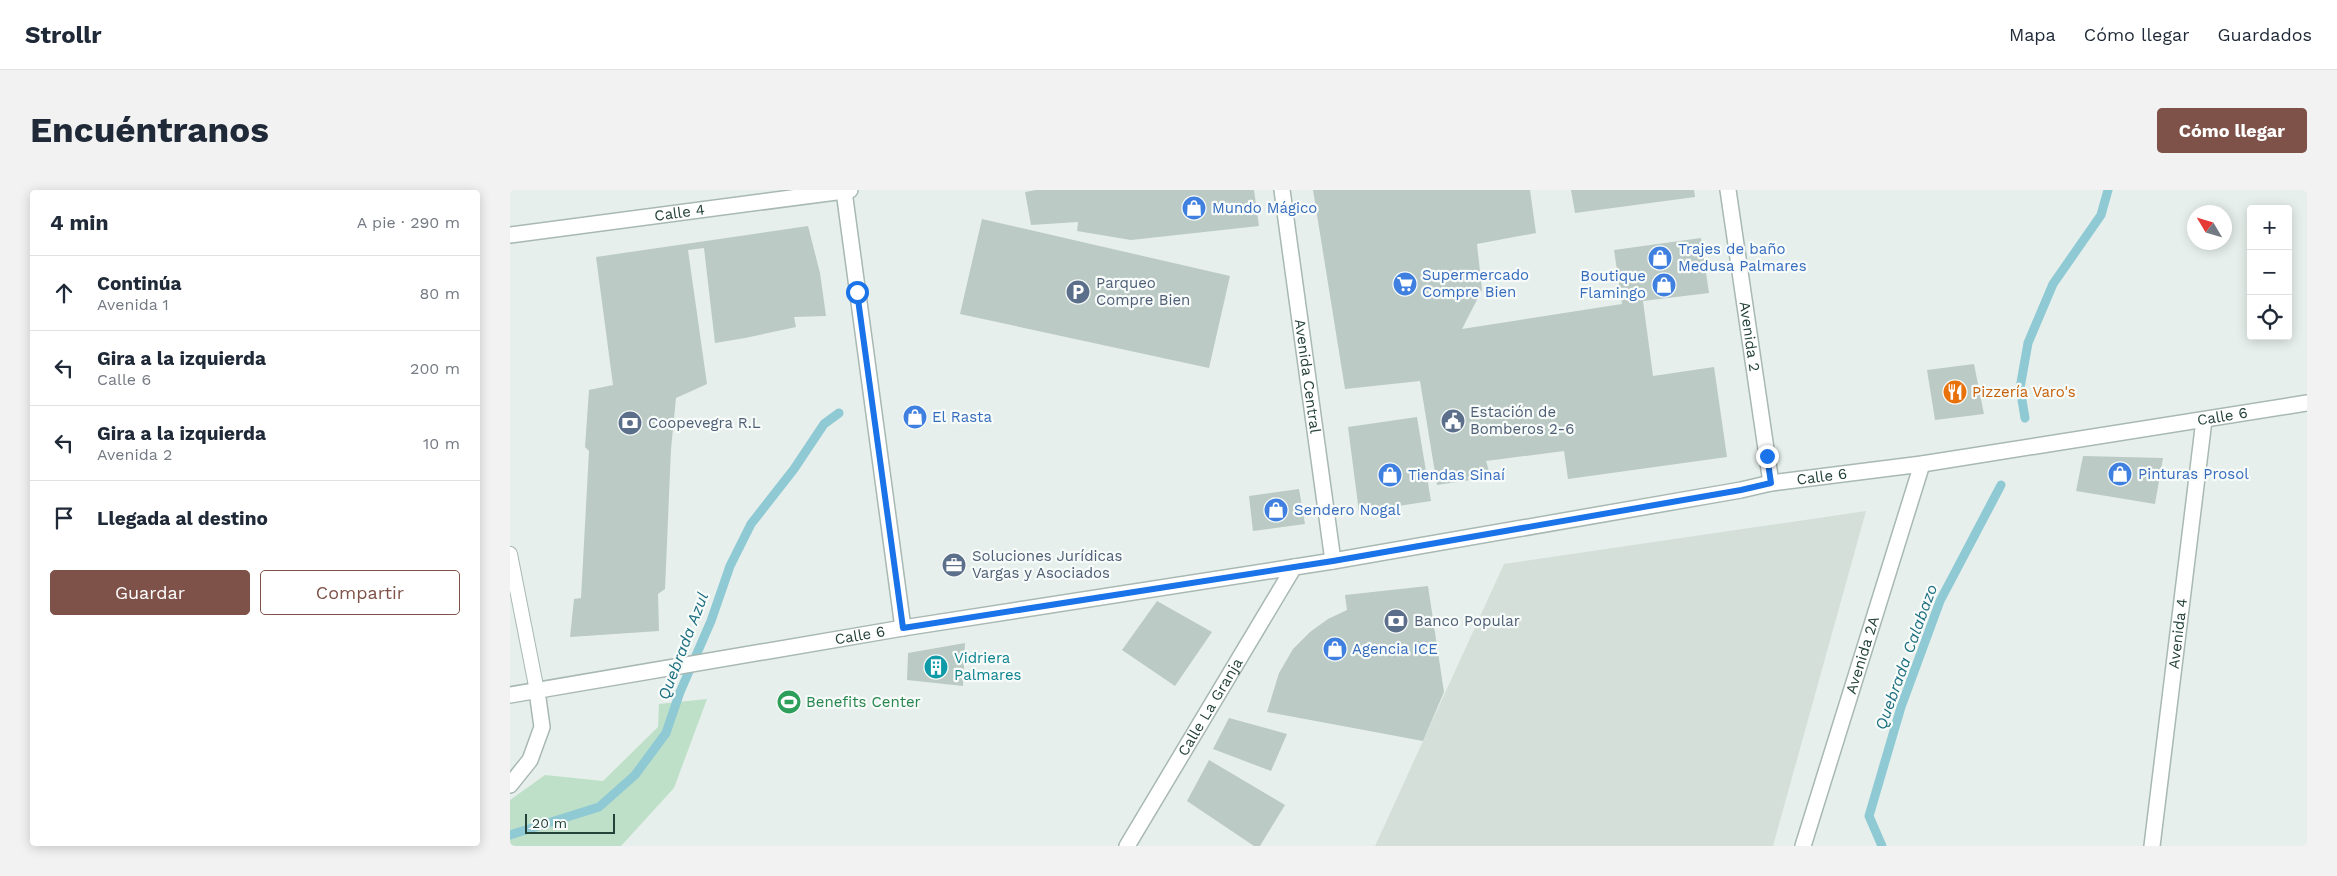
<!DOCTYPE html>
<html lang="es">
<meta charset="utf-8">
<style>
body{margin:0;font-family:"Work Sans",sans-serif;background:#f2f2f3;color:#1f2937}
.controls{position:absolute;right:15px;top:15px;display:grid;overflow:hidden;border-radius:5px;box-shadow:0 2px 12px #0003}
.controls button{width:45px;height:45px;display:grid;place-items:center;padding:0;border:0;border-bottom:1px solid #e0e1e3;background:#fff;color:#1f2937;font:25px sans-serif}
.compass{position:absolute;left:1677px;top:15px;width:45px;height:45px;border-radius:50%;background:#fff;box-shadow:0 2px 12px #0003;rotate:308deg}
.scale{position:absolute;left:15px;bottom:12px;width:90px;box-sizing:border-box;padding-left:5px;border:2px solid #24423a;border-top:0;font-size:14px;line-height:18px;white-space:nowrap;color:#24423a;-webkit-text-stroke:4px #f7fbf9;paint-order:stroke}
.stop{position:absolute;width:15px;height:15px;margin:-11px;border:4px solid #1a73e8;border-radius:50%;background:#fff}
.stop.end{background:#1a73e8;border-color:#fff;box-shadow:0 1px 5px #0008}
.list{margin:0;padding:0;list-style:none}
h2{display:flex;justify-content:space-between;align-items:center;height:65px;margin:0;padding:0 20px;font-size:21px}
h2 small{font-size:16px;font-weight:400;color:#747a83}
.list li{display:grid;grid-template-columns:32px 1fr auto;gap:15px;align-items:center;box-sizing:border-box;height:75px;padding:0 20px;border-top:1px solid #e0e1e3}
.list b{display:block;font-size:19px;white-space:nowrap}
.list p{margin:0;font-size:16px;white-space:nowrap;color:#747a83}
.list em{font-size:16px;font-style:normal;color:#747a83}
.actions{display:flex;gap:10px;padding:15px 20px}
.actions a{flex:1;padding:11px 0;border:1px solid #7f5249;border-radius:5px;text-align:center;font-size:18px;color:#7f5249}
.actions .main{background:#7f5249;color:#fff}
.icon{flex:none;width:28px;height:28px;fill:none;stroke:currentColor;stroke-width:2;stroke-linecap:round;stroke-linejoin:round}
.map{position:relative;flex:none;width:1797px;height:656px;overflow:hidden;border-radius:5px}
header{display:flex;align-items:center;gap:30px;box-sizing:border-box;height:70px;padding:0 25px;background:#fff;border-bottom:1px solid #e0e1e3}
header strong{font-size:24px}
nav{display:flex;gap:28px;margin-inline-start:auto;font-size:18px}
.intro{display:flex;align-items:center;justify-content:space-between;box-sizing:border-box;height:120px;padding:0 30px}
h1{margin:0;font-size:35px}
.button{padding:12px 22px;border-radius:5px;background:#7f5249;color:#fff;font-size:18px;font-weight:700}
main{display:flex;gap:30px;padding:0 30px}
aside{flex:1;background:#fff;border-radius:5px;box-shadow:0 2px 12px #0003}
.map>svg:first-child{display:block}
.built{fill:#d4dfda}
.green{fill:#bfe0c8}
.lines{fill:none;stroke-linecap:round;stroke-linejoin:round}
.stream{stroke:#8ec9d4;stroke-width:9}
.building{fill:#bbcac4}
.lane-casing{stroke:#a8b8b2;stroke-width:16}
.street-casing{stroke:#a8b8b2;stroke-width:18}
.secondary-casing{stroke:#a4bbb3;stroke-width:18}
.lane{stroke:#fff;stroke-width:14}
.street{stroke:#fff;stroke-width:15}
.secondary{stroke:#fff;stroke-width:15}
.route{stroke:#1a73e8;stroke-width:6}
.labels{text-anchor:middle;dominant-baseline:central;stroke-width:4.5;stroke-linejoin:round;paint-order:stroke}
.shop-label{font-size:15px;fill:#366cbe;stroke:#f7fbf9;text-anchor:start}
.street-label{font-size:15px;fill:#24423a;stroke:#f7fbf9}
.service-label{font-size:15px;fill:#4e5e75;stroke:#f7fbf9;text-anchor:start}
.food-label{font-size:15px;fill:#c56008;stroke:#f7fbf9;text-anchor:start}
.culture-label{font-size:15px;fill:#0d838f;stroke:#f7fbf9;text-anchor:start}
.leisure-label{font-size:15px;fill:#27864d;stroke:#f7fbf9;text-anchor:start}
.water-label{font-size:16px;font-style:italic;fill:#1c6f80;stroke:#f7fbf9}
</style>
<header>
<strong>Strollr</strong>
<nav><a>Mapa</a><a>Cómo llegar</a><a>Guardados</a></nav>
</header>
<div class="intro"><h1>Encuéntranos</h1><a class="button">Cómo llegar</a></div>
<main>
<aside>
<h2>4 min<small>A pie · 290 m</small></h2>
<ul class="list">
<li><svg class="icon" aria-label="ahead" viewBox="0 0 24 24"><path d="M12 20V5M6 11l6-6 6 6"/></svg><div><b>Continúa</b><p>Avenida 1</p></div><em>80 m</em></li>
<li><svg class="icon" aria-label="left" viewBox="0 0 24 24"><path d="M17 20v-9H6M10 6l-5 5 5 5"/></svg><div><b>Gira a la izquierda</b><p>Calle 6</p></div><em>200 m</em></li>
<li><svg class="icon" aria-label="left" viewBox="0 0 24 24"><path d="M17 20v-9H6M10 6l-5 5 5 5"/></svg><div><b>Gira a la izquierda</b><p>Avenida 2</p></div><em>10 m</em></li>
<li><svg class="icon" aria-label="arrive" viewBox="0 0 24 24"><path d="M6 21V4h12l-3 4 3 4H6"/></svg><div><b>Llegada al destino</b></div></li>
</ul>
<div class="actions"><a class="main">Guardar</a><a>Compartir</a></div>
</aside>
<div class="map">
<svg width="1797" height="656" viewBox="0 0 1797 656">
<rect width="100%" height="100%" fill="#e6efeb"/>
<path class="built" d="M1356,321l-93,335h-398l129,-282z"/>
<path class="green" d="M197,509l-33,89 -53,58h-111v-46l35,-25 58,6 55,-54 1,-23z"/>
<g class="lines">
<path class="stream" d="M1515,228l-5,-30 8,-45 25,-59 48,-69 7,-25
M0,645l89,-28 36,-32 31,-42 14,-41 31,-71 19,-55 21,-42 43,-55 30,-45 15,-11
M1372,656l-13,-30 32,-109 39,-106 61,-116"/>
</g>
<path class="building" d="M526,0h218l5,36 -128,14 -54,-9 1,-9 -47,3 -6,-33z
M803,0h217l6,43 -59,11 5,46 -20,39 160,-25 -8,-54 87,-12 8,55 -66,8 10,75 61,-9 13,90 -159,22 -4,-28 -78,10 5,16 -54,8 -17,-104 -75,8z
M1061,0h123l1,7 -120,16z
M472,29l248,57 -21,92 -249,-54z
M298,36l12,47 6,43 -32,1 2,10 -51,11 -30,5 -11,-95 -16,2 19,134 -31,14 -5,51 -6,140 -7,5 1,37 -89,6 4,-38 7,-1 8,-147 -4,-4 4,-57 24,-5 -17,-128z
M1464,174l10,50 -49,6 -8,-50z
M907,227l14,84 -72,11 -11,-85z
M1573,266l80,2 -8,46 -79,-13z
M789,299l6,35 -52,7 -4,-35z
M918,396l16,106 -21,49 -156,-29 12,-39 14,-24 17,-17 18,-13 19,-9 -2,-15z
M647,411l55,31 -37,54 -53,-36z
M455,453l-2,43 -56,-6 1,-27z
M719,528l58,16 -16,37 -58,-22z
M699,570l76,45 -25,41h-6l-67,-45z"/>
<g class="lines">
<defs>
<path id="lane" d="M0,364l27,137"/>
<g id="street">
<path id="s1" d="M772,0l51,371"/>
<path id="s2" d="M1218,0l43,293"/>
<path id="s3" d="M0,45l334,-44 59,437"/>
<path id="s4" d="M0,505l393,-67 430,-67 408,-71 30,-7 151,-19 385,-61"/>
<path d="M0,595l20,-25 12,-33 -5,-36"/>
<path id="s5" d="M617,656l167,-279"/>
<path id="s6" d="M1293,656l119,-382"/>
<path id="s7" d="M1642,656l52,-426"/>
</g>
<path id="secondary" d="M334,0h6"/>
</defs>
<use href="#lane" class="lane-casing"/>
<use href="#street" class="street-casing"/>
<use href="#secondary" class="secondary-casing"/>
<use href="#lane" class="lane"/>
<use href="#street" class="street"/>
<use href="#secondary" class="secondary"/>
</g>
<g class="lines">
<path class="route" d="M347,102l46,336 430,-67 408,-71 30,-7 -4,-27"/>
</g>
<defs>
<symbol id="shop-disc" viewBox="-11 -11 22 22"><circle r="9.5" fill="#3f7fe0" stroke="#f7fbf9"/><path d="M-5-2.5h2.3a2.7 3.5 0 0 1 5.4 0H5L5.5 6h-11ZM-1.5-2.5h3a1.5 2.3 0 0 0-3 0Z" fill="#fff"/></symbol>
<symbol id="supermarket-disc" viewBox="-11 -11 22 22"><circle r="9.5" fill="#3f7fe0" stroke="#f7fbf9"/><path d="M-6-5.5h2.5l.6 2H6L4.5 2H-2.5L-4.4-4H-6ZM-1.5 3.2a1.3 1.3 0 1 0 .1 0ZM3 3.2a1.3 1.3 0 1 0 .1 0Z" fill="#fff"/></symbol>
<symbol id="parking-disc" viewBox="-11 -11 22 22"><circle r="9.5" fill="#5c6f8a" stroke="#f7fbf9"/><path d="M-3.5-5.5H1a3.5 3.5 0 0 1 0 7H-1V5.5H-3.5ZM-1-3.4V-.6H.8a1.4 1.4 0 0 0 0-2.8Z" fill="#fff"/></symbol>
<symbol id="restaurant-disc" viewBox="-11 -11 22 22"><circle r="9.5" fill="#e8710a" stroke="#f7fbf9"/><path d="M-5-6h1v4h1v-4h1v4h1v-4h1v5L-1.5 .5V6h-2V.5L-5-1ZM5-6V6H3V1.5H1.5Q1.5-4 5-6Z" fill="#fff"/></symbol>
<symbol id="civic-disc" viewBox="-11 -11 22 22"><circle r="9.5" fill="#5c6f8a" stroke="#f7fbf9"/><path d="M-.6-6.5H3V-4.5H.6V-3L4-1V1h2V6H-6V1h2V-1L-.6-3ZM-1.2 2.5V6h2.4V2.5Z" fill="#fff"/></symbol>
<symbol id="bank-disc" viewBox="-11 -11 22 22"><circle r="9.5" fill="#5c6f8a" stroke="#f7fbf9"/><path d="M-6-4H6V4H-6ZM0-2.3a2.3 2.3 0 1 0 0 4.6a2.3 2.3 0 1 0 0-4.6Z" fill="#fff"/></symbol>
<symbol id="office-disc" viewBox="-11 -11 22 22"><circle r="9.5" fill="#5c6f8a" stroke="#f7fbf9"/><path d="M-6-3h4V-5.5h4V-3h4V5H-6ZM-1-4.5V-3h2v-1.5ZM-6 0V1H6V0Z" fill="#fff"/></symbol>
<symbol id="building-disc" viewBox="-11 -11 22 22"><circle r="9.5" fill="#0f9aa8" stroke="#f7fbf9"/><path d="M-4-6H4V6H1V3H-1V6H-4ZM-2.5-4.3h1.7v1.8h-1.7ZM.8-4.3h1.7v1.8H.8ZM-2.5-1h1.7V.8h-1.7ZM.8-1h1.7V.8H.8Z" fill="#fff"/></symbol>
<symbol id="stadium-disc" viewBox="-11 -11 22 22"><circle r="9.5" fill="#2e9e5b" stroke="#f7fbf9"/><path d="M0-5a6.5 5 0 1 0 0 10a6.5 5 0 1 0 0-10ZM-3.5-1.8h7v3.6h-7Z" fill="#fff"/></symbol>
</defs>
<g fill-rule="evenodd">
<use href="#shop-disc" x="670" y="4" width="28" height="28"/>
<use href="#shop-disc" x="1136" y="54" width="28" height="28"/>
<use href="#supermarket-disc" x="881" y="80" width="28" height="28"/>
<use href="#shop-disc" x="1140" y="81" width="28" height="28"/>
<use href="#parking-disc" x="554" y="88" width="28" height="28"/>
<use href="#restaurant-disc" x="1431" y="188" width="28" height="28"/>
<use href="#shop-disc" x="391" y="213" width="28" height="28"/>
<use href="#civic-disc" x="929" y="217" width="28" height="28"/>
<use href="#bank-disc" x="106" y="219" width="28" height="28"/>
<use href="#shop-disc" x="1596" y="270" width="28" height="28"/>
<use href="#shop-disc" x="866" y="271" width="28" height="28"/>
<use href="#shop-disc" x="752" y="306" width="28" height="28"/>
<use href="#office-disc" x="430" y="361" width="28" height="28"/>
<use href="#bank-disc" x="872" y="417" width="28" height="28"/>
<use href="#shop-disc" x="811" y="445" width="28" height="28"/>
<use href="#building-disc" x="412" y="463" width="28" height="28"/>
<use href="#stadium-disc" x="265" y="498" width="28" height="28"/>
</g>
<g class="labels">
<g class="shop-label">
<text x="702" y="18">Mundo Mágico</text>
<text x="1168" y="59">Trajes de baño<tspan x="1168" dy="17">Medusa Palmares</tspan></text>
<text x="912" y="85">Supermercado<tspan x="912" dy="17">Compre Bien</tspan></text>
<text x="1136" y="86" text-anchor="end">Boutique<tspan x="1136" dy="17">Flamingo</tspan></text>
<text x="422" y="227">El Rasta</text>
<text x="1628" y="284">Pinturas Prosol</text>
<text x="898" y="285">Tiendas Sinaí</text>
<text x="784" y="320">Sendero Nogal</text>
<text x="842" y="459">Agencia ICE</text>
</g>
<g class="street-label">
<text stroke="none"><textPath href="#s3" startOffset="171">Calle 4</textPath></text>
<text stroke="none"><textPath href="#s2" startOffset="148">Avenida 2</textPath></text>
<text stroke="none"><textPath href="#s1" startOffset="188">Avenida Central</textPath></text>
<text stroke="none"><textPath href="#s4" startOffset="1735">Calle 6</textPath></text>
<text stroke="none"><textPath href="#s4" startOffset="1330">Calle 6</textPath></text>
<text stroke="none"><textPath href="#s7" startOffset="214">Avenida 4</textPath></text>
<text stroke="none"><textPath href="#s4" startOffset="355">Calle 6</textPath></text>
<text stroke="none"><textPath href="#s6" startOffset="200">Avenida 2A</textPath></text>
<text stroke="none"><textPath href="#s5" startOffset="162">Calle La Granja</textPath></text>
</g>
<g class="service-label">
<text x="586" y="93">Parqueo<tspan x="586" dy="17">Compre Bien</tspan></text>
<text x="960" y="222">Estación de<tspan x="960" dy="17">Bomberos 2-6</tspan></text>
<text x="138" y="233">Coopevegra R.L</text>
<text x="462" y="366">Soluciones Jurídicas<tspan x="462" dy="17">Vargas y Asociados</tspan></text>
<text x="904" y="431">Banco Popular</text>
</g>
<g class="food-label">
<text x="1462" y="202">Pizzería Varo's</text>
</g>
<g class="culture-label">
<text x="444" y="468">Vidriera<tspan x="444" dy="17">Palmares</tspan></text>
</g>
<g class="leisure-label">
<text x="296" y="512">Benefits Center</text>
</g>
<g class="water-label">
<text transform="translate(173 456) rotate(-69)">Quebrada Azul</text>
<text transform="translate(1396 467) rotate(-70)">Quebrada Calabazo</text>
</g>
</g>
</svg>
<div class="controls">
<button>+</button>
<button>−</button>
<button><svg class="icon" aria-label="locate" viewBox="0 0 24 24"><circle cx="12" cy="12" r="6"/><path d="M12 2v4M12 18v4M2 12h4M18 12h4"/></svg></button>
</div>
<svg class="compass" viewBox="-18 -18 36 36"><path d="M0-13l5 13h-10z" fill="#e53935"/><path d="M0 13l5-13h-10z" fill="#747a83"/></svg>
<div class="scale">20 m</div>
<div class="stop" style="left:347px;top:102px"></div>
<div class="stop end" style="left:1257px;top:266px"></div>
</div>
</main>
